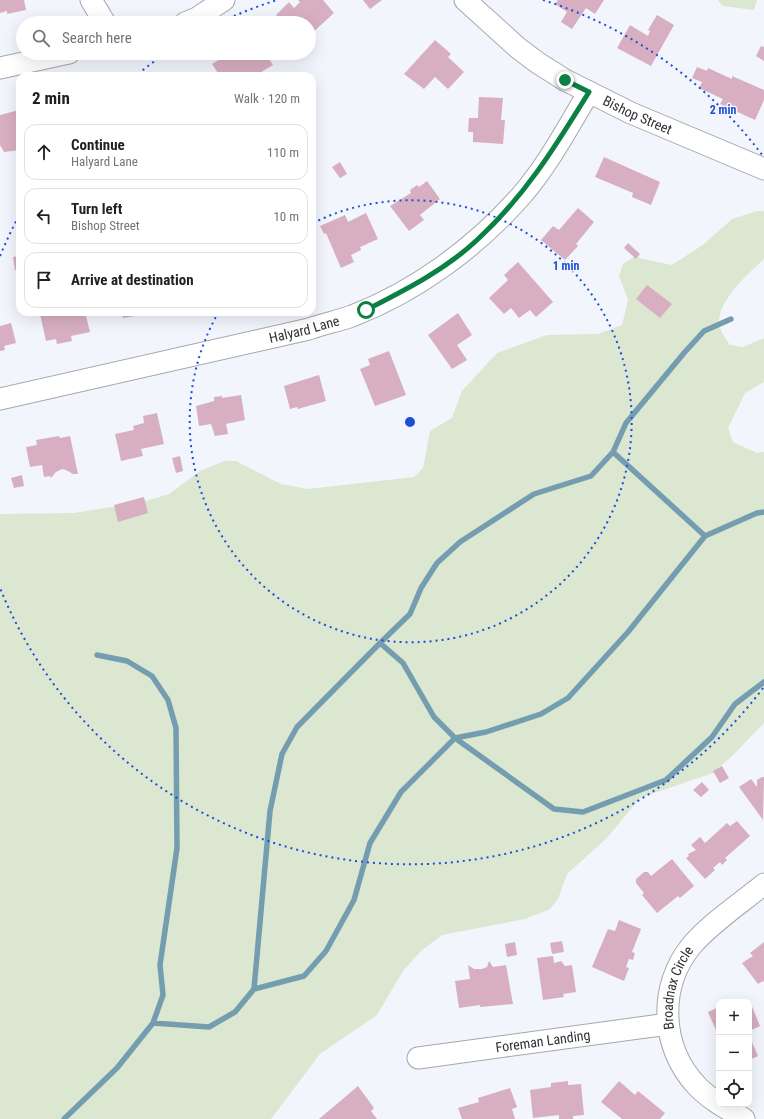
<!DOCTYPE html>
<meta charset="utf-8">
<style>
body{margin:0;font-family:"Roboto Condensed",sans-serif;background:#f6f6f6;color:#202124}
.controls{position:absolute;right:12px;bottom:12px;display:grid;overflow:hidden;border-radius:8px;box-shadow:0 4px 16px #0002}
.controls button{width:36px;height:36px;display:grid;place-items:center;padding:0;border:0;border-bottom:1px solid #e0e0e0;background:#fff;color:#202124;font:20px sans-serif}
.stop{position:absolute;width:12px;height:12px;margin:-9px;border:3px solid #0b8043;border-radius:50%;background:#fff}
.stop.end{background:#0b8043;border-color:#fff;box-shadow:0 1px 4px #0008}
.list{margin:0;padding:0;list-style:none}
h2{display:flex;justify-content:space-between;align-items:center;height:52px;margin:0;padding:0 16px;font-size:17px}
h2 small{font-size:13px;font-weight:400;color:#757577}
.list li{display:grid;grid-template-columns:26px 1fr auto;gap:12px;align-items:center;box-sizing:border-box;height:56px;margin:0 8px 8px;padding:0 8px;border:1px solid #e0e0e0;border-radius:12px}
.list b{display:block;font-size:15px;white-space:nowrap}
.list p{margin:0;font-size:13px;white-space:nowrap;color:#757577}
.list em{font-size:13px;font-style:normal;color:#757577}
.icon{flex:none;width:22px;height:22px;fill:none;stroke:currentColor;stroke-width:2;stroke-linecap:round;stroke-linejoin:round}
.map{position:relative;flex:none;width:764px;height:1119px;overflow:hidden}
.search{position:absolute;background:#fff;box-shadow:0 4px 16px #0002;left:16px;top:16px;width:300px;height:44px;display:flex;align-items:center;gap:10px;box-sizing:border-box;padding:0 14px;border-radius:22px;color:#757577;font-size:15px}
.panel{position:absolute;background:#fff;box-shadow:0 4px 16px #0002;left:16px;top:72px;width:300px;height:244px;border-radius:12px}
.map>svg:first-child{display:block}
.green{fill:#dbe7d1}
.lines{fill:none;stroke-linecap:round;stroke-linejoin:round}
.stream{stroke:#759db0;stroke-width:5.5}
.building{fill:#d8afc0}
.minor-casing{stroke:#a5a7ae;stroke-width:23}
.minor{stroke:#fff;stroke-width:21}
.route{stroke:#0b8043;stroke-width:5}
.ring{fill:none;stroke:#1d4ed8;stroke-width:2;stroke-dasharray:2 4}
.labels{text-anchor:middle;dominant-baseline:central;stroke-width:3;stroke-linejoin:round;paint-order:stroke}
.street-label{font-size:14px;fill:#313235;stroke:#f2f5fc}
.centre{fill:#1d4ed8;stroke:#f2f5fc;stroke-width:2}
.ring-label{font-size:12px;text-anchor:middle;font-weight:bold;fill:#1d4ed8;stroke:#f2f5fc;stroke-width:3;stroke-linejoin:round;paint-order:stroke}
</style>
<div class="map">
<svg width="764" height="1119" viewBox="0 0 764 1119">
<rect width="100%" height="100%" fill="#f2f5fc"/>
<path class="green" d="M718,0h39l-3,10 -32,-4z
M757,211h7v48c-15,14 -46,41 -45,64 1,8 6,15 11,22l13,2 21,-9v44l-19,11 -17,35 5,14 24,11 7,-1v271l-31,32 -20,18 -73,25 -33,40 -40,36 -9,25 -8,10 -25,10 -83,16 -21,16 -18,20 -26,44 -57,39 -49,65h-271v-605l74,-1 68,-11 27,-8 31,-23 24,-10h12l45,23 27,5 106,-12 9,-9 7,-37 22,-13 10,-27 35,-38 50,-18 51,-1 24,-9 6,-25 -9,-24 4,-12 11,-7 38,8 32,-21 28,-25z"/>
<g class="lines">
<path class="stream" d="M613,452l92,84
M380,643l30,-29 11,-26 16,-25 23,-21 74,-48 57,-18 22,-24 13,-29 58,-70 20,-22 27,-12
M97,655l30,6 25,15 16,24 8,28 1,120 -17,117 3,30 -10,28
M254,989l16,-178 12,-57 15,-27 83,-84 23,20 31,54 21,21 99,71 29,3 83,-32 46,-43 23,-33 29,-22
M64,1119l53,-51 36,-45 56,4 26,-15 19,-23 50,-13 22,-25 28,-51 16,-57 31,-51 54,-54 31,-6 55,-18 27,-16 60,-66 77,-96 52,-23 7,-1"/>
</g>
<path class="building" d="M0,0h24l2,10 -19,4v-3l-7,2z
M298,0h25l11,13 -23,21 -2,-2v-9h-25l-8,-8 13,-13 5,6 6,-6z
M363,0h19l-12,9z
M558,0h46l-9,14 -9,-6 -14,21 -11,-7 6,-10 -12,-8z
M657,15l17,10 -23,41 -34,-18 13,-23 18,11 2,-5 -2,-1z
M435,40l16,14 -3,3 16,15 -16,17 -13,-12 -11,12 -20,-15z
M761,46l3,1v14l-8,-5z
M238,53h27l8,12 -17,10 -2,-3 -7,4h-27l-8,-12 16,-10 3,4z
M697,67l10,4 1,-3 24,11v-3l32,14v10l-9,20 -35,-16 3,-5 -24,-11 3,-6 -10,-4z
M479,97l24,1 -2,22h4l-2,24 -30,-2v-10h-5l1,-14h9z
M19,110l1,40 -16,2 -4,-7v-30z
M604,157l56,25 -9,23 -19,-8 1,-4 -38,-16z
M340,162l7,12 -7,4 -8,-11z
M427,181l13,18 -20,16 4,5 -15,11 -19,-25 21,-13 -1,-3 7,-5 2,2z
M578,208l16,14 -18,22 2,2 -13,14 -24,-20 12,-14 6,4z
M366,213l12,26 -18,8 1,3 -10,5 3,7 -13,6 -15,-35 -2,1 -4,-8 25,-11 3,7z
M20,218v9h-1l-3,-8z
M628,243l12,11 -4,5 -12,-11z
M20,256v13l-5,1 -2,-13z
M518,262l35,40 -17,15 -6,-7 -11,8 -8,-10 -7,6 -15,-16 19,-18 -4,-5z
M647,285l25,19 -12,14 -24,-19z
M47,312h38l5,20 -19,4 1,5 -15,3 -1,-5 -10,2 -6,-27z
M122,312h33v1l-32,5z
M458,313l14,22 -15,10 10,15 -15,9 -24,-34z
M11,323l5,20 -12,3 1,4 -5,1v-25z
M389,351l17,44 -31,11 -15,-37 10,-4 -2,-6z
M319,375l7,26 -28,8 -1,-2 -7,2 -6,-23z
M241,395l4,25 -19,4 2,10 -13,2 -4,-12 -12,2 -3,-20 18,-5v-4l8,-1v2z
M157,413l7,31 -23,5 2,7 -22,5 -6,-27 19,-4 -1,-4 11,-3 -1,-7z
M59,436l1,2 10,-2 8,38h-5l-7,-4 -4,-1 -6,3 -5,6 -1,-2 -6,1 -2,-12 -12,2 -4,-20 11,-2 -1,-5z
M180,456l3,15 -7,2 -4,-15z
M22,475l2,11 -10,2 -3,-10z
M144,497l4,16 -30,9 -4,-17z
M722,766l7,12 -9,5 -7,-12z
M762,777h2l-1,43 -24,-33 12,-8 6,8v-7z
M702,782l7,8 -8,7 -8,-7z
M737,821l13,15 -25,22 2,2 -5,5 -2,-3 -7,6 2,2 -10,9 -19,-21 3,-2 -1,-2 8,-4 -5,-5 9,-8 5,6 22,-20 3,3z
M672,859l22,27 -14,12 -2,-2 -21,17 -15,-18 2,-2 -8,-10v-4l8,-7h4l3,4z
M619,920l22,9 -9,23 3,1 -2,7 -4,-1 -3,8 3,1 -5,13 -32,-14 16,-38 7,2z
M562,941l2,11 -12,2 -2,-11z
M515,942l2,13 -10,2 -2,-13z
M764,942v40l-1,-1 -5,3 -16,-21 11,-7 -3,-3z
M553,956l1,7 7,-2 4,5 7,-1 4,27 -13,2 1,3 -21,3 -6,-42z
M489,961l4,6 13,-2 7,39 -33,3v-2l-21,3 -4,-27 15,-2 -2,-14 6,4h8l5,-2z
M751,1004l9,22 -11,5v-26z
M719,1007v30l-11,-25z
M749,1035l9,21 -9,4z
M568,1081v4l13,-1 3,31 -11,1v3h-14v-4l-26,3 -3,-28 21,-3v-4z
M619,1081l16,14 3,-4 27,22 -5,6h-38l-21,-17z
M358,1086l16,22 -3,3 6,8h-58z
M510,1088l7,19 -5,2 3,10h-53l-4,-11 21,-6 -1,-4z"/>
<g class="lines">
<defs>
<g id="minor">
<path d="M91,0l14,23"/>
<path id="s1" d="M465,0l53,48 20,15 27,17 66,33 133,56"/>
<path d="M185,23l12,-5 27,-18"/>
<path d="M0,68l69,-15"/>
<path id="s2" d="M0,399l309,-70c14,-5 29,-8 43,-13 65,-25 124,-69 169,-120 27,-31 47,-69 68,-104"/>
<path id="s3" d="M418,1058l250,-34"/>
<path id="s4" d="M744,1119c-16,-10 -34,-19 -47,-33 -37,-39 -39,-100 -5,-141 20,-23 49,-42 72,-61"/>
</g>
</defs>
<use href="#minor" class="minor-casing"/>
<use href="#minor" class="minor"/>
</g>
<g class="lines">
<path class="route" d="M366,310c39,-20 79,-40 111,-70 48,-44 78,-93 112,-148l-24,-12"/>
</g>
<g class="ring">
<path d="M313 223A221 221 0 1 1 218 313"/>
<path d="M763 688A442 442 0 0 1 0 588M0 256A442 442 0 0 1 20 214M138 74A442 442 0 0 1 166 53M223 21A442 442 0 0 1 277 0M543 0A442 442 0 0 1 763 156"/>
</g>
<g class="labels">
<g class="street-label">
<text stroke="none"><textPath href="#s1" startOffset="209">Bishop Street</textPath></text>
<text stroke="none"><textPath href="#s2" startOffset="312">Halyard Lane</textPath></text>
<text stroke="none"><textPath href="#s4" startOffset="165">Broadnax Circle</textPath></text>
<text stroke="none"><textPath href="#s3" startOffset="126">Foreman Landing</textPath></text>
</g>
</g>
<circle cx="410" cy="422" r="6" class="centre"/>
<g class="ring-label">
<text x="723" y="114">2 min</text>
<text x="566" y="270">1 min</text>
</g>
</svg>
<div class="controls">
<button>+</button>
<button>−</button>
<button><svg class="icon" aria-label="locate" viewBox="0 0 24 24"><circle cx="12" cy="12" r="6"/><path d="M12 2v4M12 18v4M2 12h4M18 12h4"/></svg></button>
</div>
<div class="stop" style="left:366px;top:310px"></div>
<div class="stop end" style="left:565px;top:80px"></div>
<div class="search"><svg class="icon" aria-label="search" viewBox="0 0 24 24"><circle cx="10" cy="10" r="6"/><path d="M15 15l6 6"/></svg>Search here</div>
<section class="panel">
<h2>2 min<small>Walk · 120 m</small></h2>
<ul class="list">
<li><svg class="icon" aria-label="ahead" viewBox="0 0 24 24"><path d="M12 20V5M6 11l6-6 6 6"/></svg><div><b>Continue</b><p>Halyard Lane</p></div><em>110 m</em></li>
<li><svg class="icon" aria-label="left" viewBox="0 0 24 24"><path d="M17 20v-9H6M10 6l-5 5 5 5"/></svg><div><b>Turn left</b><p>Bishop Street</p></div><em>10 m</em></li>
<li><svg class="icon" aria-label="arrive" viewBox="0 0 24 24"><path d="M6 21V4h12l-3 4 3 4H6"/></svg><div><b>Arrive at destination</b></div></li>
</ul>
</section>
</div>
